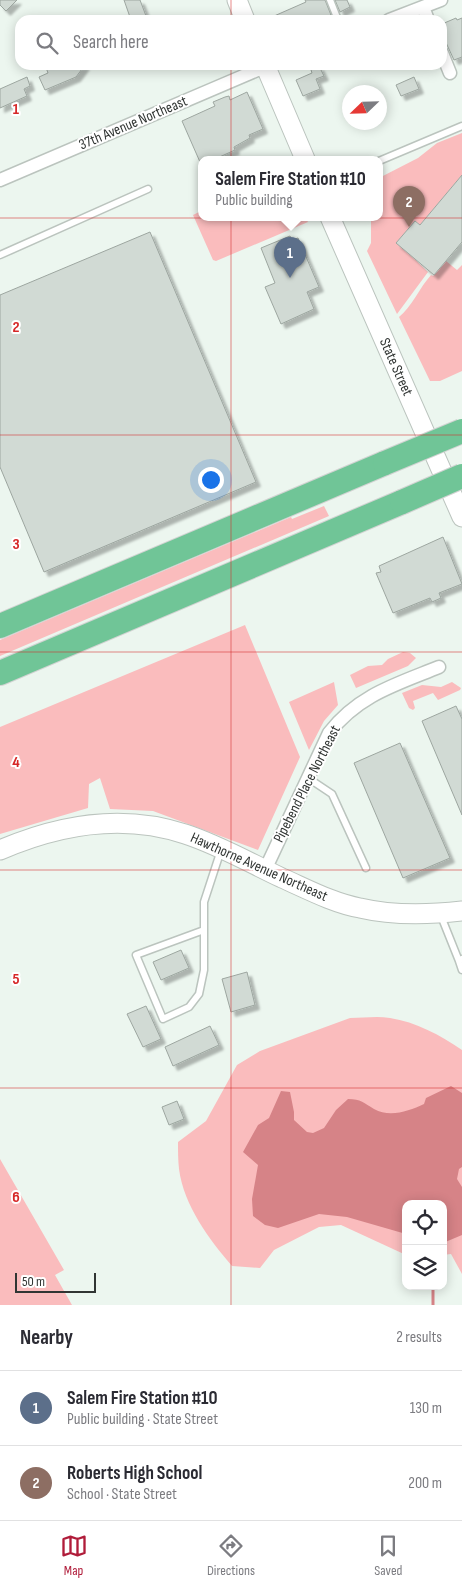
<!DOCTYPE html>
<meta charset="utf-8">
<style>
body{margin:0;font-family:"Sofia Sans Condensed",sans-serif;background:#f2f2f3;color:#2b2b33}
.controls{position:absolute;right:15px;bottom:15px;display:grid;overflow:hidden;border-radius:10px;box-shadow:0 2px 12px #0003}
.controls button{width:45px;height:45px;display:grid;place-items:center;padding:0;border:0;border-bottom:1px solid #e1e1e2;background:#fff;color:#2b2b33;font:25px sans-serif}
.compass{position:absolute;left:342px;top:85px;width:45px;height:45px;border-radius:50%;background:#fff;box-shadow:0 2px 12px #0003;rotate:247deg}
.scale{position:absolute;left:15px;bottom:12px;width:81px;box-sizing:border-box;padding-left:5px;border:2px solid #313533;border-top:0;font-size:14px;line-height:18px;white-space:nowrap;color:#313533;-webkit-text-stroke:4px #fff;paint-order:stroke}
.you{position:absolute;left:210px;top:479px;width:18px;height:18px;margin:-12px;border:4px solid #fff;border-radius:50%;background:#1a73e8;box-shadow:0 0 0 8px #1a73e833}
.badge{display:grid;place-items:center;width:32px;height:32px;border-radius:50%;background:#b01c3a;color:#fff;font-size:16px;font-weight:700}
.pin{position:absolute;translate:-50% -41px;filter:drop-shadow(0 1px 2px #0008)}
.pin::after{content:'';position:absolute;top:26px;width:18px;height:15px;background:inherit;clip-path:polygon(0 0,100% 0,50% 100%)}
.popup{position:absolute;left:198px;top:156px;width:185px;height:65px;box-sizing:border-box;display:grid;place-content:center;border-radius:10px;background:#fff;filter:drop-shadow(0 1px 4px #0005);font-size:16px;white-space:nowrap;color:#7c7c81}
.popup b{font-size:19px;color:#2b2b33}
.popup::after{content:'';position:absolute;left:50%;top:100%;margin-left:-10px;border:10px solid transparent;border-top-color:#fff}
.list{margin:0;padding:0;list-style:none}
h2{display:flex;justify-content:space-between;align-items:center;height:65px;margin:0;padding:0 20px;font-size:21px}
h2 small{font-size:16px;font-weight:400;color:#7c7c81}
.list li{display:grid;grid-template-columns:32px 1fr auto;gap:15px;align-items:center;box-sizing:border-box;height:75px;padding:0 20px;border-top:1px solid #e1e1e2}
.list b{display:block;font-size:19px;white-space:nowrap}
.list p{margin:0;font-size:16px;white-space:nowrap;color:#7c7c81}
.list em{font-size:16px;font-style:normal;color:#7c7c81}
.icon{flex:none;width:28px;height:28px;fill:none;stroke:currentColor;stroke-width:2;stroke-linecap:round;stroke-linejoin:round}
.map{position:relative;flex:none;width:462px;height:1305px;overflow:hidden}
.search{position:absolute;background:#fff;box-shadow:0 2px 12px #0003;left:15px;right:15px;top:15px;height:55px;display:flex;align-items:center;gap:12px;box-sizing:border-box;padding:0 18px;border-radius:15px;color:#7c7c81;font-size:19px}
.sheet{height:215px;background:#fff}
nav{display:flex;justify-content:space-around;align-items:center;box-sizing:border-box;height:70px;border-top:1px solid #e1e1e2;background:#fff;font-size:14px;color:#7c7c81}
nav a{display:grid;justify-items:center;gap:2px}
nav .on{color:#b01c3a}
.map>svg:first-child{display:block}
.green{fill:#fabcbd}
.water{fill:#d68387}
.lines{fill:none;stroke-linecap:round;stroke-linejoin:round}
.stream{stroke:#d68387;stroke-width:3}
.building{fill:#d1dad4;stroke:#9da6a0;filter:url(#shadow)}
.service-casing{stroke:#bbc4be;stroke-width:9}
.minor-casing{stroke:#bbc4be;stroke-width:15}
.secondary-casing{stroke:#bbc4be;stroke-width:21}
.motorway-casing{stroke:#d2d3d2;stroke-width:26}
.service{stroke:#fff;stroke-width:6}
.minor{stroke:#fff;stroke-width:12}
.secondary{stroke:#fff;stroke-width:19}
.motorway{stroke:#70c597;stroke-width:24}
.motorway-bridge-casing{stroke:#d2d3d2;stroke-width:26;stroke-linecap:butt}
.motorway-bridge{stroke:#70c597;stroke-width:24}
.grid{fill:none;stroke:#d62828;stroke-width:1;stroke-opacity:0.55}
.labels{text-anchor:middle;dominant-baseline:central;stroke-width:4;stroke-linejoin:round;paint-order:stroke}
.street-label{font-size:15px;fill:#313533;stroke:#fff}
.grid-label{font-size:16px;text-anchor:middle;font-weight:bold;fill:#d62828;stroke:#fff;stroke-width:4;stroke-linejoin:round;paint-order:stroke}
</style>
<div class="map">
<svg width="462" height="1305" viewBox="0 0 462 1305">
<defs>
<filter id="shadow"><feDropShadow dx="4.5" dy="4.5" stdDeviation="1" flood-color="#0004"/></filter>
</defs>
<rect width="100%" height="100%" fill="#ecf6ef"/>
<path class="green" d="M462,133v42l-42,50 -5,-4 -18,21 31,30 -31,42 -30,-63 4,-8v-26h8v-39l39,-20 19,-15z
M201,211v6h104l3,5 -92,39 -3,-1 -20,-45z
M446,261l11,9 5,-5v106l-22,10h-10l-31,-64c12,-9 21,-30 32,-42l2,1z
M324,506l5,10 -329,140v-16l291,-123 1,2z
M245,625l55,132 -42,93 -105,-39 -43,-2 -10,-31 -11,6 -1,24 -88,26v-107z
M403,652l7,1 6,5 -8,8 -52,22 -6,-13 18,-9 14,-1 6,-6z
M334,682l4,23 -14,16 -15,29 -20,-48z
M452,682l9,6 -1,2 -22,10 -5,-7 -20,8 2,7 -2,2 -4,-2 -7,-15 20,-8 19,2z
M350,1018c13,0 27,-2 40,0 26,4 50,17 72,32v224l-11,-20 -8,1v-51h-37v51l-65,-30 -22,2 -45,23 -14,18 -28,-2c-23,-27 -48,-60 -53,-97 -1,-9 -1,-18 -1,-27l28,-21 31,-56 23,-14z
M0,1159l64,111 -9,5 17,30h-72z"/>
<path class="water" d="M451,1086l11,7v74l-3,2 -2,10 5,8v48l-19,8v-39h-37v30l-59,-17 -28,-3 -41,14 -13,-3 -12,-9 -1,-17 6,-34 -15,-13 15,-27 11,-7 12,-27 9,1 4,20v8l13,12 6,1 11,-5 12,-18 12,-11c13,0 16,4 26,10 16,9 35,2 50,-5l2,-6z"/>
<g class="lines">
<path class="stream" d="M433,1286v19"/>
</g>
<path class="building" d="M0,0h17l-11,11 -6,-6z
M124,0h16l6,16 -15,4z
M305,0h20l6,15 -11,5 -2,-4 -5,2 -1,-2 -11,4h-36l41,-18z
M335,0h12l3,7 -10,5z
M456,18l1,2 5,-2v39l-8,3 -12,-26v-10z
M45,65h40l-9,12 -31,13 -6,-13 9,-4z
M319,66l5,10 -8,3 4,10 -17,7 -7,-16 16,-7 -1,-3z
M27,77l3,9 -6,3 3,7 -27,12v-19z
M414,77l5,12 -18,7 -5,-11z
M247,92l16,37 -14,6 1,3 -16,9 1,3 -20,9h-14l-1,3 -18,-41 33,-15 -2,-4 12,-5 4,-1 1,4z
M462,175v67l-28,33 -38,-32 19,-22 5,4z
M150,232l106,250 -212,90 -44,-105v-172z
M290,236l2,4 6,-2 21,49 -12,5 7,17 -33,15 -16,-37 10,-4 -14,-35z
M443,537l19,47 -23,9 2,5 -9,4 -2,-4 -37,15 -17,-40 5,-1 -2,-6z
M456,706l6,13v96l-40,-94z
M400,743l50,115 -47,20 -49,-115z
M181,950l8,18 -28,12 -8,-18z
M247,972l8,33 -24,7 -9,-33z
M146,1006l15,33 -18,8 -16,-33z
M210,1026l9,19 -46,21 -8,-19z
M177,1101l7,18 -15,6 -7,-18z"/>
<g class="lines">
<defs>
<path id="service" d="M330,0l8,20
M379,161l83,-35
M0,255l148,-66
M308,778l24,16 34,74
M441,916l18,45 3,-2
M204,930l-68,25 27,64 26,-12 10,-13 5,-24v-68l17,-52
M459,961l3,9"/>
<path id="minor" d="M423,7l5,13
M389,20l52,-20
M442,53l8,20
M0,180l269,-115
M265,870l64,-137c29,-38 68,-49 110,-66"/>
<path id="secondary" d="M237,0l8,20
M265,65l40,94
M330,217l132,300
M0,850c60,-26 122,-37 185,-16 34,11 65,29 97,44 25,11 51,25 78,30 34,8 67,7 102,3"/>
<path id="motorway" d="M0,626l385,-163
M0,673l402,-171"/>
</defs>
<use href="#service" class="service-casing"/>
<use href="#minor" class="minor-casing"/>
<use href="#secondary" class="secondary-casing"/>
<use href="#motorway" class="motorway-casing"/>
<use href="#service" class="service"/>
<use href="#minor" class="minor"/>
<use href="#secondary" class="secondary"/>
<use href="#motorway" class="motorway"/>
<defs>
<path id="motorway-bridge" d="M385,463l77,-32
M402,502l60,-26"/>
</defs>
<use href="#motorway-bridge" class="motorway-bridge-casing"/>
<use href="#motorway-bridge" class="motorway-bridge"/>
</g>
<path class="grid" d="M231,0v20M231,65v1240M0,218h462M0,435h462M0,652h462M0,870h462M0,1088h462"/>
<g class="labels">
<g class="street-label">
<text transform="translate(133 123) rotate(-23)">37th Avenue Northeast</text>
<text transform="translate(396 367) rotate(66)">State Street</text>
<text transform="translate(307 784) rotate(-63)">Pipebend Place Northeast</text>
<text transform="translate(259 867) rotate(24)">Hawthorne Avenue Northeast</text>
</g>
</g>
<g class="grid-label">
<text x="16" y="114">1</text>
<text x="16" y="332">2</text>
<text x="16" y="549">3</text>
<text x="16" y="767">4</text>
<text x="16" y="984">5</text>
<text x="16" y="1202">6</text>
</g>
</svg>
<div class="controls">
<button><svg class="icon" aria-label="locate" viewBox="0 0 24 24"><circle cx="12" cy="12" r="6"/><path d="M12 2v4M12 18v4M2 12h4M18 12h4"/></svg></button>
<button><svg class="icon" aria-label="layers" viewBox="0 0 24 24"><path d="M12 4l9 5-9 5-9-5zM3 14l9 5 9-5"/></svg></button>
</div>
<svg class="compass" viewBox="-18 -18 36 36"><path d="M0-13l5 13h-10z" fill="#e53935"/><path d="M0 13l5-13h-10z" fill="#7c7c81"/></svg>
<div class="scale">50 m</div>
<div class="you"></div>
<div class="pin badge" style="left:290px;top:278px;background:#5c6f8a">1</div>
<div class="popup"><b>Salem Fire Station #10</b>Public building</div>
<div class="pin badge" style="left:409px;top:227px;background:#8d6e63">2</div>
<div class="search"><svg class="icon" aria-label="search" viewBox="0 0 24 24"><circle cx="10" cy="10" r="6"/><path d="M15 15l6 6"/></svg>Search here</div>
</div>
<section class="sheet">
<h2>Nearby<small>2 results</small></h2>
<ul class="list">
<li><span class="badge" style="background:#5c6f8a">1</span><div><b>Salem Fire Station #10</b><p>Public building · State Street</p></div><em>130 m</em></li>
<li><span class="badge" style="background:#8d6e63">2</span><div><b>Roberts High School</b><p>School · State Street</p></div><em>200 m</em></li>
</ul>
</section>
<nav>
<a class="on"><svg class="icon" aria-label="map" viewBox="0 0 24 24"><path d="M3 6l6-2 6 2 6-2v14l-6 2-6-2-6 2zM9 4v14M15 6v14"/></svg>Map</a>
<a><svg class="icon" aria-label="directions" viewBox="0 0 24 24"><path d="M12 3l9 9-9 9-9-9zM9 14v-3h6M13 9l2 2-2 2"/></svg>Directions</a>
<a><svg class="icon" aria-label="saved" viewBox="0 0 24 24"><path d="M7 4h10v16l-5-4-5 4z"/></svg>Saved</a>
</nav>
